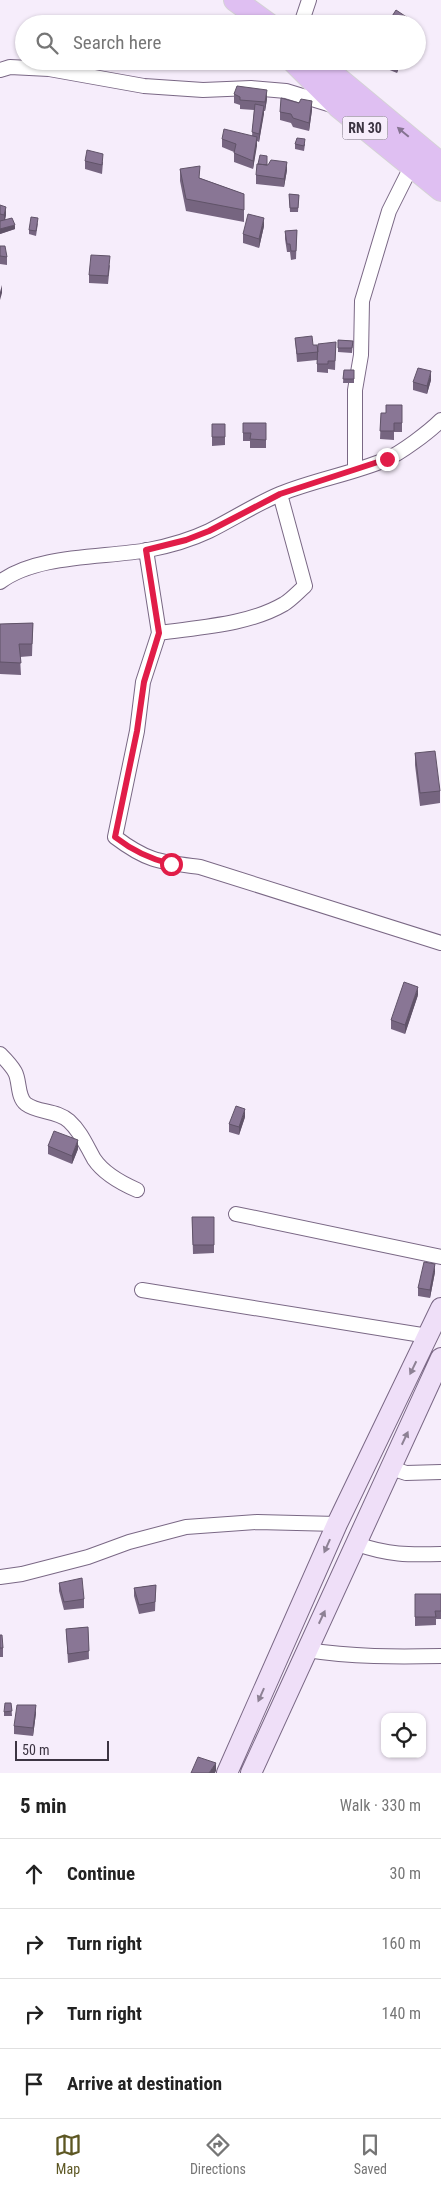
<!DOCTYPE html>
<meta charset="utf-8">
<style>
body{margin:0;font-family:"Roboto Condensed",sans-serif;background:#f6f6f6;color:#222}
.controls{position:absolute;right:15px;bottom:15px;display:grid;overflow:hidden;border-radius:10px;box-shadow:0 1px 4px #0004}
.controls button{width:45px;height:45px;display:grid;place-items:center;padding:0;border:0;border-bottom:1px solid #e0e0e0;background:#fff;color:#222;font:25px sans-serif}
.scale{position:absolute;left:15px;bottom:12px;width:94px;box-sizing:border-box;padding-left:5px;border:2px solid #3c3442;border-top:0;font-size:14px;line-height:18px;white-space:nowrap;color:#3c3442;-webkit-text-stroke:4px #f6edfb;paint-order:stroke}
.stop{position:absolute;width:15px;height:15px;margin:-11px;border:4px solid #e11d48;border-radius:50%;background:#fff}
.stop.end{background:#e11d48;border-color:#fff;box-shadow:0 1px 5px #0008}
.list{margin:0;padding:0;list-style:none}
h2{display:flex;justify-content:space-between;align-items:center;height:65px;margin:0;padding:0 20px;font-size:21px}
h2 small{font-size:16px;font-weight:400;color:#767676}
.list li{display:grid;grid-template-columns:32px 1fr auto;gap:15px;align-items:center;box-sizing:border-box;height:70px;padding:0 20px;border-top:1px solid #e0e0e0}
.list b{display:block;font-size:19px;white-space:nowrap}
.list em{font-size:16px;font-style:normal;color:#767676}
.icon{flex:none;width:28px;height:28px;fill:none;stroke:currentColor;stroke-width:2;stroke-linecap:round;stroke-linejoin:round}
.map{position:relative;flex:none;width:441px;height:1773px;overflow:hidden}
.search{position:absolute;background:#fff;box-shadow:0 1px 4px #0004;left:15px;right:15px;top:15px;height:55px;display:flex;align-items:center;gap:12px;box-sizing:border-box;padding:0 18px;border-radius:28px;color:#767676;font-size:19px}
.sheet{height:345px;background:#fff}
nav{display:flex;justify-content:space-around;align-items:center;box-sizing:border-box;height:70px;border-top:1px solid #e0e0e0;background:#fff;font-size:14px;color:#767676}
nav a{display:grid;justify-items:center;gap:2px}
nav .on{color:#5d5723}
.map>svg:first-child{display:block}
.lines{fill:none;stroke-linecap:round;stroke-linejoin:round}
.street-casing{stroke:#7a6885;stroke-width:16}
.secondary-casing{stroke:#7a6885;stroke-width:22}
.primary-casing{stroke:#d4d2d5;stroke-width:24}
.street{stroke:#fff;stroke-width:14}
.secondary{stroke:#efdff8;stroke-width:20}
.primary{stroke:#dfbff2;stroke-width:22}
.wall{fill:#766580}
.shaded-wall{fill:#605368}
.building{fill:#897695;stroke:#605368}
.oneway{fill:#857391}
.oneway2{fill:#8d8194}
.route{stroke:#e11d48;stroke-width:6}
.labels{text-anchor:middle;dominant-baseline:central;stroke-width:5;stroke-linejoin:round;paint-order:stroke}
.shield{fill:#f6edfb;stroke:#746c7a;stroke-width:1}
.shield-label{font-size:14px;font-weight:bold;fill:#3c3442}
</style>
<div class="map">
<svg width="441" height="1773" viewBox="0 0 441 1773">
<rect width="100%" height="100%" fill="#f6edfb"/>
<g class="lines">
<defs>
<path id="street" d="M301,24l8,-24
M0,70l10,-3 39,2 95,17 59,4 48,-2 35,3 49,15
M355,470v-80l6,-35 1,-54 27,-90 22,-44
M146,550l13,83 -16,49 -6,49 -22,106c33,25 46,25 85,30l241,76
M0,582c37,-28 104,-24 148,-32 21,-4 42,-10 61,-19 24,-12 47,-27 71,-37 34,-14 71,-20 105,-34 16,-7 44,-28 56,-40
M159,633c41,-6 89,-8 125,-29 8,-5 14,-12 21,-18l-25,-92
M0,1054c5,5 11,11 15,18 5,9 2,25 11,32 12,9 31,6 43,17 12,11 17,24 25,38 10,15 27,24 43,31
M236,1214l205,43
M142,1290l286,46
M391,1468l15,5 35,-1
M357,1544c31,11 51,11 84,10
M0,1577l22,-3 66,-17 41,-15 57,-15 71,-5 80,2
M307,1650c45,7 89,7 134,6"/>
<path id="secondary" d="M227,1773l110,-249 104,-216
M251,1773l190,-415"/>
<path id="primary" d="M235,0l33,24
M293,61l46,46 102,83
M317,61l124,103"/>
</defs>
<use href="#street" class="street-casing"/>
<use href="#secondary" class="secondary-casing"/>
<use href="#primary" class="primary-casing"/>
<use href="#street" class="street"/>
<use href="#secondary" class="secondary"/>
<use href="#primary" class="primary"/>
</g>
<path class="wall" d="M380,61h20v2l-3,10 -17,-7z
M234,94l33,5 -2,12h-1l-5,31 -2,-1 -4,28 -19,-7v-10l-12,-5v-8l30,-3 2,-26 -14,-1v-4l-6,-2z
M299,103l13,7 -3,21 -16,-4 -2,-4 -11,-3v-8z
M295,144h10l-1,7 -9,-2z
M85,161l18,1 -1,12 -17,-5z
M267,165l20,5 -3,17 -28,-3v-9z
M180,169l20,9 44,16v28l-58,-11 -6,-30z
M289,194l10,1 -1,17h-8z
M0,205l6,10 -1,5 10,9 -15,5z
M38,223l-2,13 -7,-2v-4z
M264,226l-5,22 -16,-5v-9z
M297,230l-1,29 -5,1 -1,-8h-3l-2,-13v-8z
M0,246l7,11v8l-7,-1z
M110,265l-2,19 -19,-1v-8z
M295,338l18,7 5,7 18,-10 -1,28 -7,-1v4l-11,-1v-12l-20,2z
M338,340l15,1 -1,12 -14,-1z
M344,370h10v13h-11z
M431,380l-4,14 -14,-4v-8z
M402,405v27h-8v8l-14,-1 1,-26h5z
M243,423h23v25h-16v-7h-7z
M212,424h13v21l-13,1z
M33,623l-1,33 -12,1 1,18 -21,-1v-50z
M415,753l25,38v12l-20,3 -5,-41z
M418,995l-13,39 -14,-5v-9z
M245,1117l-6,18 -10,-3v-8z
M48,1146l30,3 -6,15 -24,-10z
M192,1217h22v36l-21,1z
M435,1272l-5,26 -12,-2v-8z
M59,1583l25,16v9l-20,2 -5,-19z
M156,1585l-1,26 -16,3 -5,-18v-8z
M415,1594h26v25h-5v6l-21,1z
M88,1627l1,32 -21,4 -2,-34z
M0,1635l3,13v9h-3z
M11,1703l1,13h-8v-4z
M36,1713l-3,23 -19,-2v-8z"/>
<path class="shaded-wall" d="M398,61h2v2l-3,10v-9z
M267,90v9l-2,12v-9z
M312,101v9l-3,21v-8z
M264,106v8l-5,28v-8z
M257,137v9l-4,23v-8z
M287,162v8l-3,17v-8z
M6,207v8l-2,8v-8z
M264,218v8l-5,22v-9z
M15,225v4l-15,5v-5z
M2,285v8l-2,7v-8z
M431,371v9l-4,14v-8z
M418,987v8l-13,39v-9z
M245,1109v8l-6,18v-8z
M78,1140v9l-6,15v-8z
M435,1264v8l-5,26v-8z
M36,1705v8l-3,23v-8z
M216,1763v8l-1,2h-6z"/>
<path class="building" d="M396,10l15,10 -2,4h-22z
M389,61h9l-1,3z
M237,86l30,4 -2,12 -25,-2v-3l-6,-3z
M281,98l18,5 2,-4 11,2 -3,22 -16,-5 -2,-4 -11,-2z
M255,104l9,2 -5,28 -7,-2z
M224,129l33,8 -4,24 -19,-8 2,-9 -14,-5z
M297,138l8,1 -1,7 -9,-2z
M87,150l16,4 -1,11 -17,-4z
M260,155l7,1v9l-9,-1z
M271,160l16,2 -3,17 -28,-4 1,-11 11,1z
M200,166l-1,12 45,16v16l-58,-11 -6,-30z
M289,194l10,1 -1,13h-8z
M0,205l6,2 -2,8 -4,-1z
M248,214l16,4 -5,21 -16,-5z
M31,217l7,1 -2,13 -7,-1z
M12,218l3,7 -15,4v-8z
M297,230l-1,21h-5l-1,-7h-3l-2,-13z
M0,246h5l2,11 -7,-1z
M91,255l19,1 -2,20 -19,-1z
M312,336l1,9h4l1,7 -21,2 -2,-16z
M338,340l15,1 -1,7h-14z
M336,342l-1,19h-7v3h-11l1,-20z
M418,368l13,3 -4,15 -14,-4z
M344,370h10v9h-11z
M386,405h16v18h-8v8h-14l1,-18h5z
M243,423h23v17l-16,-1 1,-6h-8z
M212,424h13v13h-13z
M33,623l-1,21h-13l2,19 -21,-1v-38z
M435,751l5,40 -20,2 -5,-40z
M404,982l14,5 -13,38 -14,-5z
M236,1106l9,3 -6,18 -10,-3z
M54,1131l24,9 -6,16 -24,-10z
M192,1217h22v28h-21z
M424,1262l11,2 -5,26 -12,-2z
M82,1578l2,21 -20,3 -5,-19z
M156,1585l-1,17 -16,3 -5,-17z
M415,1594h26v17h-6l1,6h-21z
M88,1627l1,24 -21,3 -2,-25z
M0,1635h2l1,13h-3z
M5,1703h6l1,8 -8,1z
M17,1705h19l-3,23 -19,-2z
M198,1757l18,6 -7,10h-18z"/>
<defs><path id="oneway-solid" d="M-6-.8H1V-3.2L6.5 0L1 3.2V.8H-6Z" transform="scale(1.25)"/></defs>
<use class="oneway" href="#oneway-solid" transform="translate(403 132) rotate(-140)"/>
<g class="oneway2">
<use href="#oneway-solid" transform="translate(413 1368) rotate(116)"/>
<use href="#oneway-solid" transform="translate(405 1438) rotate(-65)"/>
<use href="#oneway-solid" transform="translate(327 1546) rotate(114)"/>
<use href="#oneway-solid" transform="translate(322 1617) rotate(-65)"/>
<use href="#oneway-solid" transform="translate(261 1695) rotate(114)"/>
</g>
<g class="lines">
<path class="route" d="M171,864c-21,-5 -38,-13 -56,-27l22,-106 7,-49 15,-49 -13,-83 40,-10 23,-9 71,-37 107,-35"/>
</g>
<g class="labels">
<rect class="shield" x="342.5" y="116.5" width="45" height="23" rx="4"/>
<g class="shield-label">
<text x="365" y="128">RN 30</text>
</g>
</g>
</svg>
<div class="controls">
<button><svg class="icon" aria-label="locate" viewBox="0 0 24 24"><circle cx="12" cy="12" r="6"/><path d="M12 2v4M12 18v4M2 12h4M18 12h4"/></svg></button>
</div>
<div class="scale">50 m</div>
<div class="stop" style="left:171px;top:864px"></div>
<div class="stop end" style="left:387px;top:459px"></div>
<div class="search"><svg class="icon" aria-label="search" viewBox="0 0 24 24"><circle cx="10" cy="10" r="6"/><path d="M15 15l6 6"/></svg>Search here</div>
</div>
<section class="sheet">
<h2>5 min<small>Walk · 330 m</small></h2>
<ul class="list">
<li><svg class="icon" aria-label="ahead" viewBox="0 0 24 24"><path d="M12 20V5M6 11l6-6 6 6"/></svg><div><b>Continue</b></div><em>30 m</em></li>
<li><svg class="icon" aria-label="right" viewBox="0 0 24 24"><path d="M7 20v-9h11M14 6l5 5-5 5"/></svg><div><b>Turn right</b></div><em>160 m</em></li>
<li><svg class="icon" aria-label="right" viewBox="0 0 24 24"><path d="M7 20v-9h11M14 6l5 5-5 5"/></svg><div><b>Turn right</b></div><em>140 m</em></li>
<li><svg class="icon" aria-label="arrive" viewBox="0 0 24 24"><path d="M6 21V4h12l-3 4 3 4H6"/></svg><div><b>Arrive at destination</b></div></li>
</ul>
</section>
<nav>
<a class="on"><svg class="icon" aria-label="map" viewBox="0 0 24 24"><path d="M3 6l6-2 6 2 6-2v14l-6 2-6-2-6 2zM9 4v14M15 6v14"/></svg>Map</a>
<a><svg class="icon" aria-label="directions" viewBox="0 0 24 24"><path d="M12 3l9 9-9 9-9-9zM9 14v-3h6M13 9l2 2-2 2"/></svg>Directions</a>
<a><svg class="icon" aria-label="saved" viewBox="0 0 24 24"><path d="M7 4h10v16l-5-4-5 4z"/></svg>Saved</a>
</nav>
